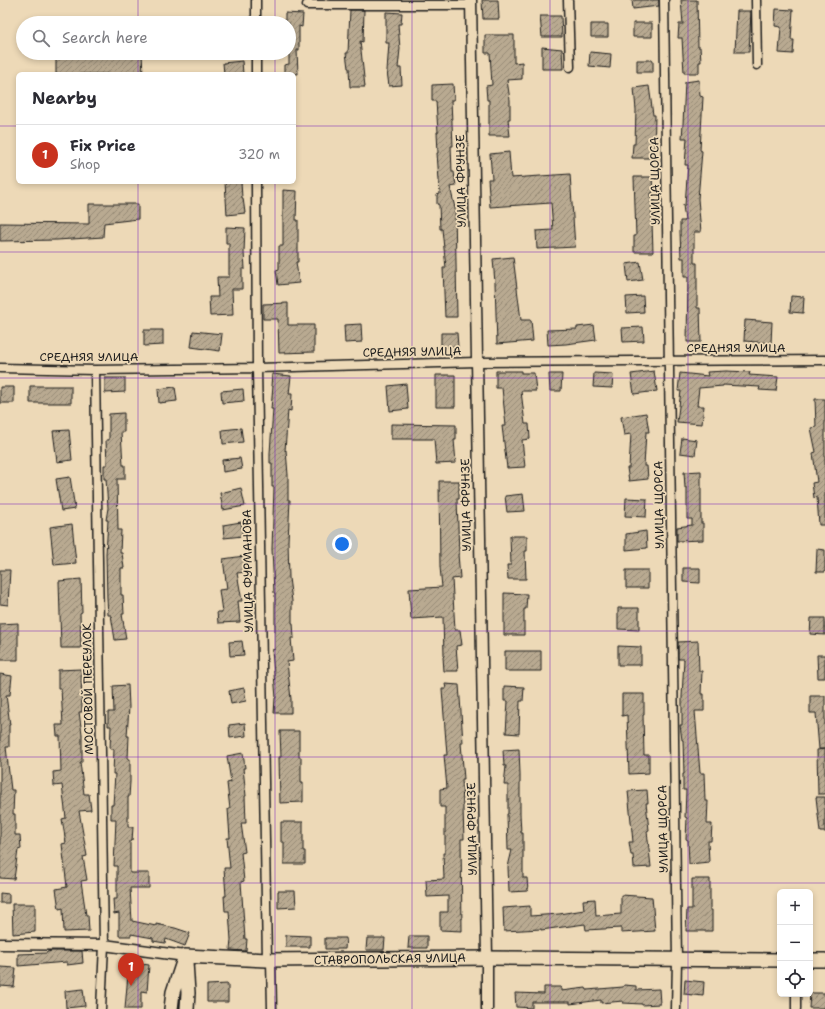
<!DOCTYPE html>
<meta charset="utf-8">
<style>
body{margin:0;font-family:"Shantell Sans",sans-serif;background:#f2f2f3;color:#2b2b33}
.controls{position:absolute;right:12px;bottom:12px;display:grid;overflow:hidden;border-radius:6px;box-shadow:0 2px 6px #0003}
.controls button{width:36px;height:36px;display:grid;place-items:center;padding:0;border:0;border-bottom:1px solid #e1e1e2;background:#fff;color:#2b2b33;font:20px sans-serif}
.you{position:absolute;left:342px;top:544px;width:14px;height:14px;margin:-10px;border:3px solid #fff;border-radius:50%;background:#1a73e8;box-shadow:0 0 0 6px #1a73e833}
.badge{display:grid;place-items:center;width:26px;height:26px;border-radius:50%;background:#c8321e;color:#fff;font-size:13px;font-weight:700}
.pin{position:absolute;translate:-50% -33px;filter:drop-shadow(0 1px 2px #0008)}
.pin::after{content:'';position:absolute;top:21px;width:14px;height:12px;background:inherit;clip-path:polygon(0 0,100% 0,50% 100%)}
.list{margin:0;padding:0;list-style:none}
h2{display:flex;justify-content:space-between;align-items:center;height:52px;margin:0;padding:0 16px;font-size:17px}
h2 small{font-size:13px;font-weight:400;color:#7c7c81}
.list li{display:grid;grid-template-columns:26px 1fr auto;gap:12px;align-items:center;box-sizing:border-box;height:60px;padding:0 16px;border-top:1px solid #e1e1e2}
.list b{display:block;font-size:15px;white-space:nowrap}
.list p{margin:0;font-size:13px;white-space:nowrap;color:#7c7c81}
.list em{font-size:13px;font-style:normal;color:#7c7c81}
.icon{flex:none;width:22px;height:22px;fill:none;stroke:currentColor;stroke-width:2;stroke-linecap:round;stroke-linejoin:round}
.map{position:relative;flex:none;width:825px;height:1009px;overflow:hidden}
.search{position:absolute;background:#fff;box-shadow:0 2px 6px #0003;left:16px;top:16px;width:280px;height:44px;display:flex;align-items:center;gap:10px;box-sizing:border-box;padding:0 14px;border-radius:22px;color:#7c7c81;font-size:15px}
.panel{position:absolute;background:#fff;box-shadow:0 2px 6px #0003;left:16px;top:72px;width:280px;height:112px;border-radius:6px}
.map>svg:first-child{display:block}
.building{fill:url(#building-hatch);stroke:#1c1c1c}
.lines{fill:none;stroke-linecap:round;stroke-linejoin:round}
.minor-casing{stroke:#1c1c1c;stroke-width:11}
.tertiary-casing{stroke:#1c1c1c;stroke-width:13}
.primary-casing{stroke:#1c1c1c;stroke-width:16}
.minor{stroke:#edd9b7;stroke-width:8}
.tertiary{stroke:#edd9b7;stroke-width:10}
.primary{stroke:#edd9b7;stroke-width:13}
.grid{fill:none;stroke:#7b2cbf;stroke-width:1;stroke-opacity:0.55}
.labels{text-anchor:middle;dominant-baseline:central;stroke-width:3.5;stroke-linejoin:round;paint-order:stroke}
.street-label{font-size:12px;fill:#1c1c1c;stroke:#edd9b7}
</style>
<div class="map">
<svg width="825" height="1009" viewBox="0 0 825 1009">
<defs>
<pattern id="building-hatch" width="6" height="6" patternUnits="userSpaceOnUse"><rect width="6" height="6" fill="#b9aa91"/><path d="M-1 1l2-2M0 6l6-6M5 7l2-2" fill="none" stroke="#968a76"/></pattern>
</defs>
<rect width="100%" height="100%" fill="#edd9b7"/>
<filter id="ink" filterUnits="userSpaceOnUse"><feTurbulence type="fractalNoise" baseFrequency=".025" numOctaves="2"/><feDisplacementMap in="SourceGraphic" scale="8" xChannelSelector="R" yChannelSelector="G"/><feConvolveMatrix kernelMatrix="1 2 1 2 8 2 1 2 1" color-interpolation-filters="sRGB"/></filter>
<g filter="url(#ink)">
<path class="building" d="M482,0h16l1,19h-16z
M632,0h27v6l-26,3z
M681,0h16l1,47h2l1,15h-2v11h-15l-2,-35h-4l1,-14h4z
M776,9l17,1 -2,30h3l-1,14 -14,-1 2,-26 -6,-1z
M350,10h14l-1,32 -3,-1 5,46h-15l-1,-19h-1l-2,-15h2z
M737,11h14l-2,41h-14z
M386,12l16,1 -1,11h-3l2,25 -2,19h3l1,17 -13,1 -2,-15 2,-28h-3z
M285,13l18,1 -1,13 -3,-1v24h-2l1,24h-14v-9l5,-1v-41h-4z
M540,16h21l1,21h-20z
M633,23h19v14h-19z
M591,24h17v13h-17z
M485,35h29v28l8,-1v17l-15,1 3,20v19h-2l2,17h-21v-36h-2l-1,-14 6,-1 -2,-32h-5z
M542,47l20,2 1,20h-21z
M590,52l21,2 -1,14 -21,-2z
M142,53l1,21h-87v-18z
M637,60h16v12h-16z
M242,61l1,13h-19l-1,-11z
M699,80l1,16 3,1 -3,53 2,1 -4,48 3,33h-7v31h3v45h3l1,34h-14l1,-65h-4v-19h-3l-1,-26v-11h5l-2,-16h2l3,-40h-3l2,-27h-5l1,-14 2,-42z
M453,84l1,16h-3l2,46h-2l1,26h2l2,14 -6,1 5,21 2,109h-12l-2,-49h3l-4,-39h-2l-1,-24 -2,-1v-9l3,-1 -3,-41h1l-1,-21h1l-2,-31h-4v-16z
M649,86l4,29h2l-1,43h-22l1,-14h2l1,-34 -2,-22z
M509,152l2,26 59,-4 5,73 -38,2 -1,-18 17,-1 -2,-27 -61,4 -2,-28h4l-2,-25z
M634,177h18l1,16h-2l2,59h-19v-16h2z
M225,182h16l1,16h1l2,15 -18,2z
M283,190l14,1 -1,29h2v42h-2l3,21 -21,2 -2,-15 3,-1v-23h4z
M89,204h49v15l-34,4 -1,14 -46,3 -57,1v-18l89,1z
M226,227l19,1 -1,24 1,17h-3v20h-10l1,26 -23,1 -1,-19h9l-1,-20h12v-34h-3z
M513,257l8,63h10l2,21 -36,3 -2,-61 -2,-24z
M640,262l3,18 -15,2 -2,-18z
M643,296l1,16 -17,1 -1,-16z
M791,296l13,1 -1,16 -13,-1z
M288,303v22h26v27l-35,1 -1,-34h-15v-15z
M745,320l27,2 -1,21 -27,-2z
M361,324l1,18 -17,1 -1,-18z
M594,325l2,15 -30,4 -18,1 -1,-15 30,-1v-2z
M643,327l1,14 -21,1 -1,-14z
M144,330h19v15l-19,1z
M193,331l29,3 -2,17 -29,-4z
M441,333h16l1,14h-17z
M496,371h25v2h13l2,18h-15l4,33h4l1,15 -8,1 3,27 -18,1 -5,-42h4l-4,-38h-6z
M654,371l3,20 -23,3 -3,-20z
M726,371l24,1 -1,3 29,2 -2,14 -17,-1 1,-3 -37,-2v1l-24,2 -2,18h7l-2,18 -25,-2 4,-31h-3l2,-18 28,3 -1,-4z
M594,373l19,1 -1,14 -19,-1z
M272,374l19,2 -2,18h3l-1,17 -3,-1 -3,41 1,-1 2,25v25h2l-2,41 1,37 3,23v22h1l1,15h-3l2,23 -6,1 4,37v14h-17l1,-15h1l-4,-48 3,-1v-56h-1l-2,-44 2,-62h-2v-24h-2v-10l3,-44h-2l2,-23h-2z
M549,374h13l-1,17h-11z
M436,375h19v32h-19z
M105,378h20v14l-20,1z
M406,384l2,25 -18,2 -2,-25z
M30,386h41v17h-41z
M0,387h14v16h-14z
M175,387l2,14 -18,2 -1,-14z
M243,389l1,12 -22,2 -1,-12z
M815,399h10v126h-6l-2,-28 -3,1 -2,-15 5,-1 -4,-29 3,-1 -5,-24 5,-1z
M124,413v19h-3l2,33h2v14h-8l1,51h3l-1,23h2l2,15h-3v27h2l1,19h-2l4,25 -11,1 -4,-25h-3l-1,-16 -1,-45 2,-34h-2l2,-12 -2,-29h-2v-14h3l-1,-25h3v-26z
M646,413l3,19h-3l-2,34h3l1,13 -19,2 -2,-13h2l2,-34 -7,1 -3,-18z
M391,424l65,1v15h-2l2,23 -20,1 -2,-25h-43z
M241,428l2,14 -20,2 -1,-14z
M69,430l3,30 -15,2 -4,-31z
M682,438l15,2 -2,15 -15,-2z
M240,458l2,11 -19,3 -1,-12z
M701,471v52h2v17l-26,1v-14l15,-2v-6h-5v-31h-2l-1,-16z
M70,477l5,32 -14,2 -5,-32z
M439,481h20v18h-2l2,55h-1l2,24 -8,1 3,51h5l2,15 -6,1 2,25h-14l-1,-14 1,-1 -1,-39 -32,2 -2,-30 33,-2 -2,-20z
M241,488l4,18 -22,4 -3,-17z
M523,494l2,17 -18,1 -2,-16z
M626,498l21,1 -1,18 -21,-1z
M241,522l2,14 -19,2 -1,-13z
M72,524l4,39 -22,2 -4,-38z
M646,531l1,17 -21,2v-16z
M510,536h17v15h-2l1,28h-18l-1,-14h4z
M817,549l8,1v22h-9z
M244,556l2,16 -9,1 5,28h-4l2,21 -22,1 -1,-11h5l-3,-22 8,-1 -4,-30z
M683,568h17v15l-17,-1z
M0,570h10l-2,35 -8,-1z
M626,570h22v18h-22z
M81,579l1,33 -2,1 1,35h-20l-2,-67z
M504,593l23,1 -1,15h-2v26h-20z
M618,608h21v22l-21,-1z
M811,618h14v17l-15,-1z
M18,623v37h-18v-36z
M242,641l2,14 -14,1 -1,-14z
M698,641l1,30h3l-1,23h3v17h-9l5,62h4l1,28h3l-1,23h5l-1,17h-3l1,21 -20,2 -1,-24 -2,-1 1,-21 -2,-1 1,-27h-3v-16h1l-1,-34h-1l-2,-15h2v-28l2,-38h-6v-17z
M618,646l23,1v18h-23z
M505,651h36v20h-36z
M817,655h8v23h-7z
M81,669l1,43h-3l3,22v28h-2l4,32h5l2,16 -12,1 8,45 -4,1 4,23 -6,1 5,34h2l1,16 -25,1 -1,-24 -4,1 -3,-20 11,-2 -5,-43 4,-1 -4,-24 4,-1 -4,-33 -8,1 -1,-14 8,-1 -1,-35h-3l-1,-11h7l-2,-37h-3v-18z
M0,674l12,2 -2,19h-4l4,30h-1v22h-3l5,43h3l-1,24h2v21h5l1,14 -3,1 -4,29 -14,-1z
M445,684l14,1 2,27 2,31h-2l3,36h-2l2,60h-3l1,92 -22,-1v-18h8v-16l-21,1 -1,-17 18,-1 -1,-26h2v-46h-5v-18l7,-1 -3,-33h3l-5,-66h4z
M128,685l1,22 -2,29h2l-1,23h2v23l-1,15h-1v30h5l-1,14h-2v32h19v15h-19l2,33 24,5v-2l19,4 15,5 -5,13 -19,-7 -1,4 -12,-2v-3l-22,-4v2h-12v-23l-5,1 -1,-15h4v-33h-3l2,-47h-5v-14h2l2,-31h-2l1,-25h-4l1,-23h-3v-14h6l-1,-26z
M504,686l20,1 -1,14h-3l-1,33 -13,-1 2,-32h-4z
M244,688l2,13 -15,3 -2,-13z
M622,694h22v21h-1l1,40h5v18l-20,1 -2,-59 -5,1z
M810,696h15v53h-6l-3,-36h-6z
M245,723l1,13 -16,2 -1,-13z
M280,731h19v26h2v26h2v19l-23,1 -1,-46h2z
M519,749l1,25v40l1,19h2v45h4l1,13 -19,1 -1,-25 4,-17h-4l-1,-36h1v-29h-4l2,-19h-2l-1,-16z
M825,749v45h-7l-1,-44z
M243,753l2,15h-2l3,28h-1l1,27h-5l4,29 -4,1 3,28 -3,1 4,57h2l-1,12 -16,-1 1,-10 -2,-29h-4l-1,-15h2l-2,-28h6l-3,-30h3l-2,-29h2l-3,-26 4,-1 -4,-26z
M647,790l1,13h-2l3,27 -2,1 4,36 -17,1 -1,-13h-2l-2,-13h4l-5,-51z
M816,797h9v35h-5z
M281,822h22v29h2v13h-21v-22h-3z
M692,879h18v31h2v21h-26l1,-22h5z
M278,891h17l1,16 -18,1z
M0,893l9,1v9h-9z
M621,895l31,2 3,34 -34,2v-5l-35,2 -1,-6 -44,6v-1l-37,2 -1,-23 27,-2v10l29,-2 25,-4 -1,-10 12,-1 1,17 25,-2z
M12,904h23v28l-22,2z
M286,935l24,1v11h-24z
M409,936h18v12h-19z
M325,938h21l-1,11h-20z
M367,938h18l-1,12h-18z
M52,951h30l1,12 -16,2v-3l-49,4v-12l29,-1v-1z
M129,962l20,3 -2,27 -6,-1v18h-16z
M0,967l16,1 -2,19 -14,-1z
M685,980l19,2 -1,14 -19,-2z
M228,984v18h-21v-17z
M624,985l12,1v4l23,-1 1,15 -18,1v-1l-19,-1v-2l-22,2v-3l-31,4v-2h-38v6l-16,-1 -1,-14 29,1v-7h17v4l25,-3 1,2 36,-3z
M83,989l2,17 -19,2 -1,-17z
M810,993h15v15h-16z"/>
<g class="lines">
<defs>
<path id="minor" d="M256,0v23
M568,0l2,67
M664,0l13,960 -1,49
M756,0l1,65
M307,5h164
M256,53v21
M256,182l1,186 10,592
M0,368l95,2 162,-2 220,-6 348,-2
M95,370l9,575 -3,64
M271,960l1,49
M796,1009v-15"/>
<path id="tertiary" d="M471,0l16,958v51
M0,944l104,1 81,11"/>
<path id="primary" d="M185,956l82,4 220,-2 293,2
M810,960h15
M186,962l2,31 -1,16
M171,1009l2,-17 12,-36"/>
</defs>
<use href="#minor" class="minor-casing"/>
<use href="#tertiary" class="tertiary-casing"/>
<use href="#primary" class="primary-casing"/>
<use href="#minor" class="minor"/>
<use href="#tertiary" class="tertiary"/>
<use href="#primary" class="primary"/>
</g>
</g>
<path class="grid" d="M138,0v23M275,0v23M412,0v1009M550,0v1009M688,0v1009M138,53v21M275,53v21M0,126h18M294,126h531M138,182v827M275,182v827M0,252h825M0,378h825M0,504h825M0,631h825M0,757h825M0,883h825"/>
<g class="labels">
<g class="street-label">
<text transform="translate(461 181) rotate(-91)">УЛИЦА ФРУНЗЕ</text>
<text transform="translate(655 181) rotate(-91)">УЛИЦА ЩОРСА</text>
<text x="736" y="348">СРЕДНЯЯ УЛИЦА</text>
<text transform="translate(412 352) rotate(-1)">СРЕДНЯЯ УЛИЦА</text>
<text x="89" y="357">СРЕДНЯЯ УЛИЦА</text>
<text transform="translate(466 505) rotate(-91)">УЛИЦА ФРУНЗЕ</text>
<text transform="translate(659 505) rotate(-91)">УЛИЦА ЩОРСА</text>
<text transform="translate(248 571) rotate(-91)">УЛИЦА ФУРМАНОВА</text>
<text transform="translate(88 689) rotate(-91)">МОСТОВОЙ ПЕРЕУЛОК</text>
<text transform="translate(472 829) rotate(-91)">УЛИЦА ФРУНЗЕ</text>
<text transform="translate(663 829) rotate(-91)">УЛИЦА ЩОРСА</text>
<text transform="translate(390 959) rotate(-1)">СТАВРОПОЛЬСКАЯ УЛИЦА</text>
</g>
</g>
</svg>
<div class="controls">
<button>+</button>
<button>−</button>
<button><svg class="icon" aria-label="locate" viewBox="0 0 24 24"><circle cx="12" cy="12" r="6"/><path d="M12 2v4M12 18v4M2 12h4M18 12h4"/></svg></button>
</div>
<div class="you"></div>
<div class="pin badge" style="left:131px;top:986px">1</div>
<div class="search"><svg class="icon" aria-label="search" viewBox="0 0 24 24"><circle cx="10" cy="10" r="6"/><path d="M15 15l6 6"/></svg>Search here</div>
<section class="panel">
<h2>Nearby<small></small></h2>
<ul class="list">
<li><span class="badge">1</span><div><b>Fix Price</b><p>Shop</p></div><em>320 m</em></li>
</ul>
</section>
</div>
